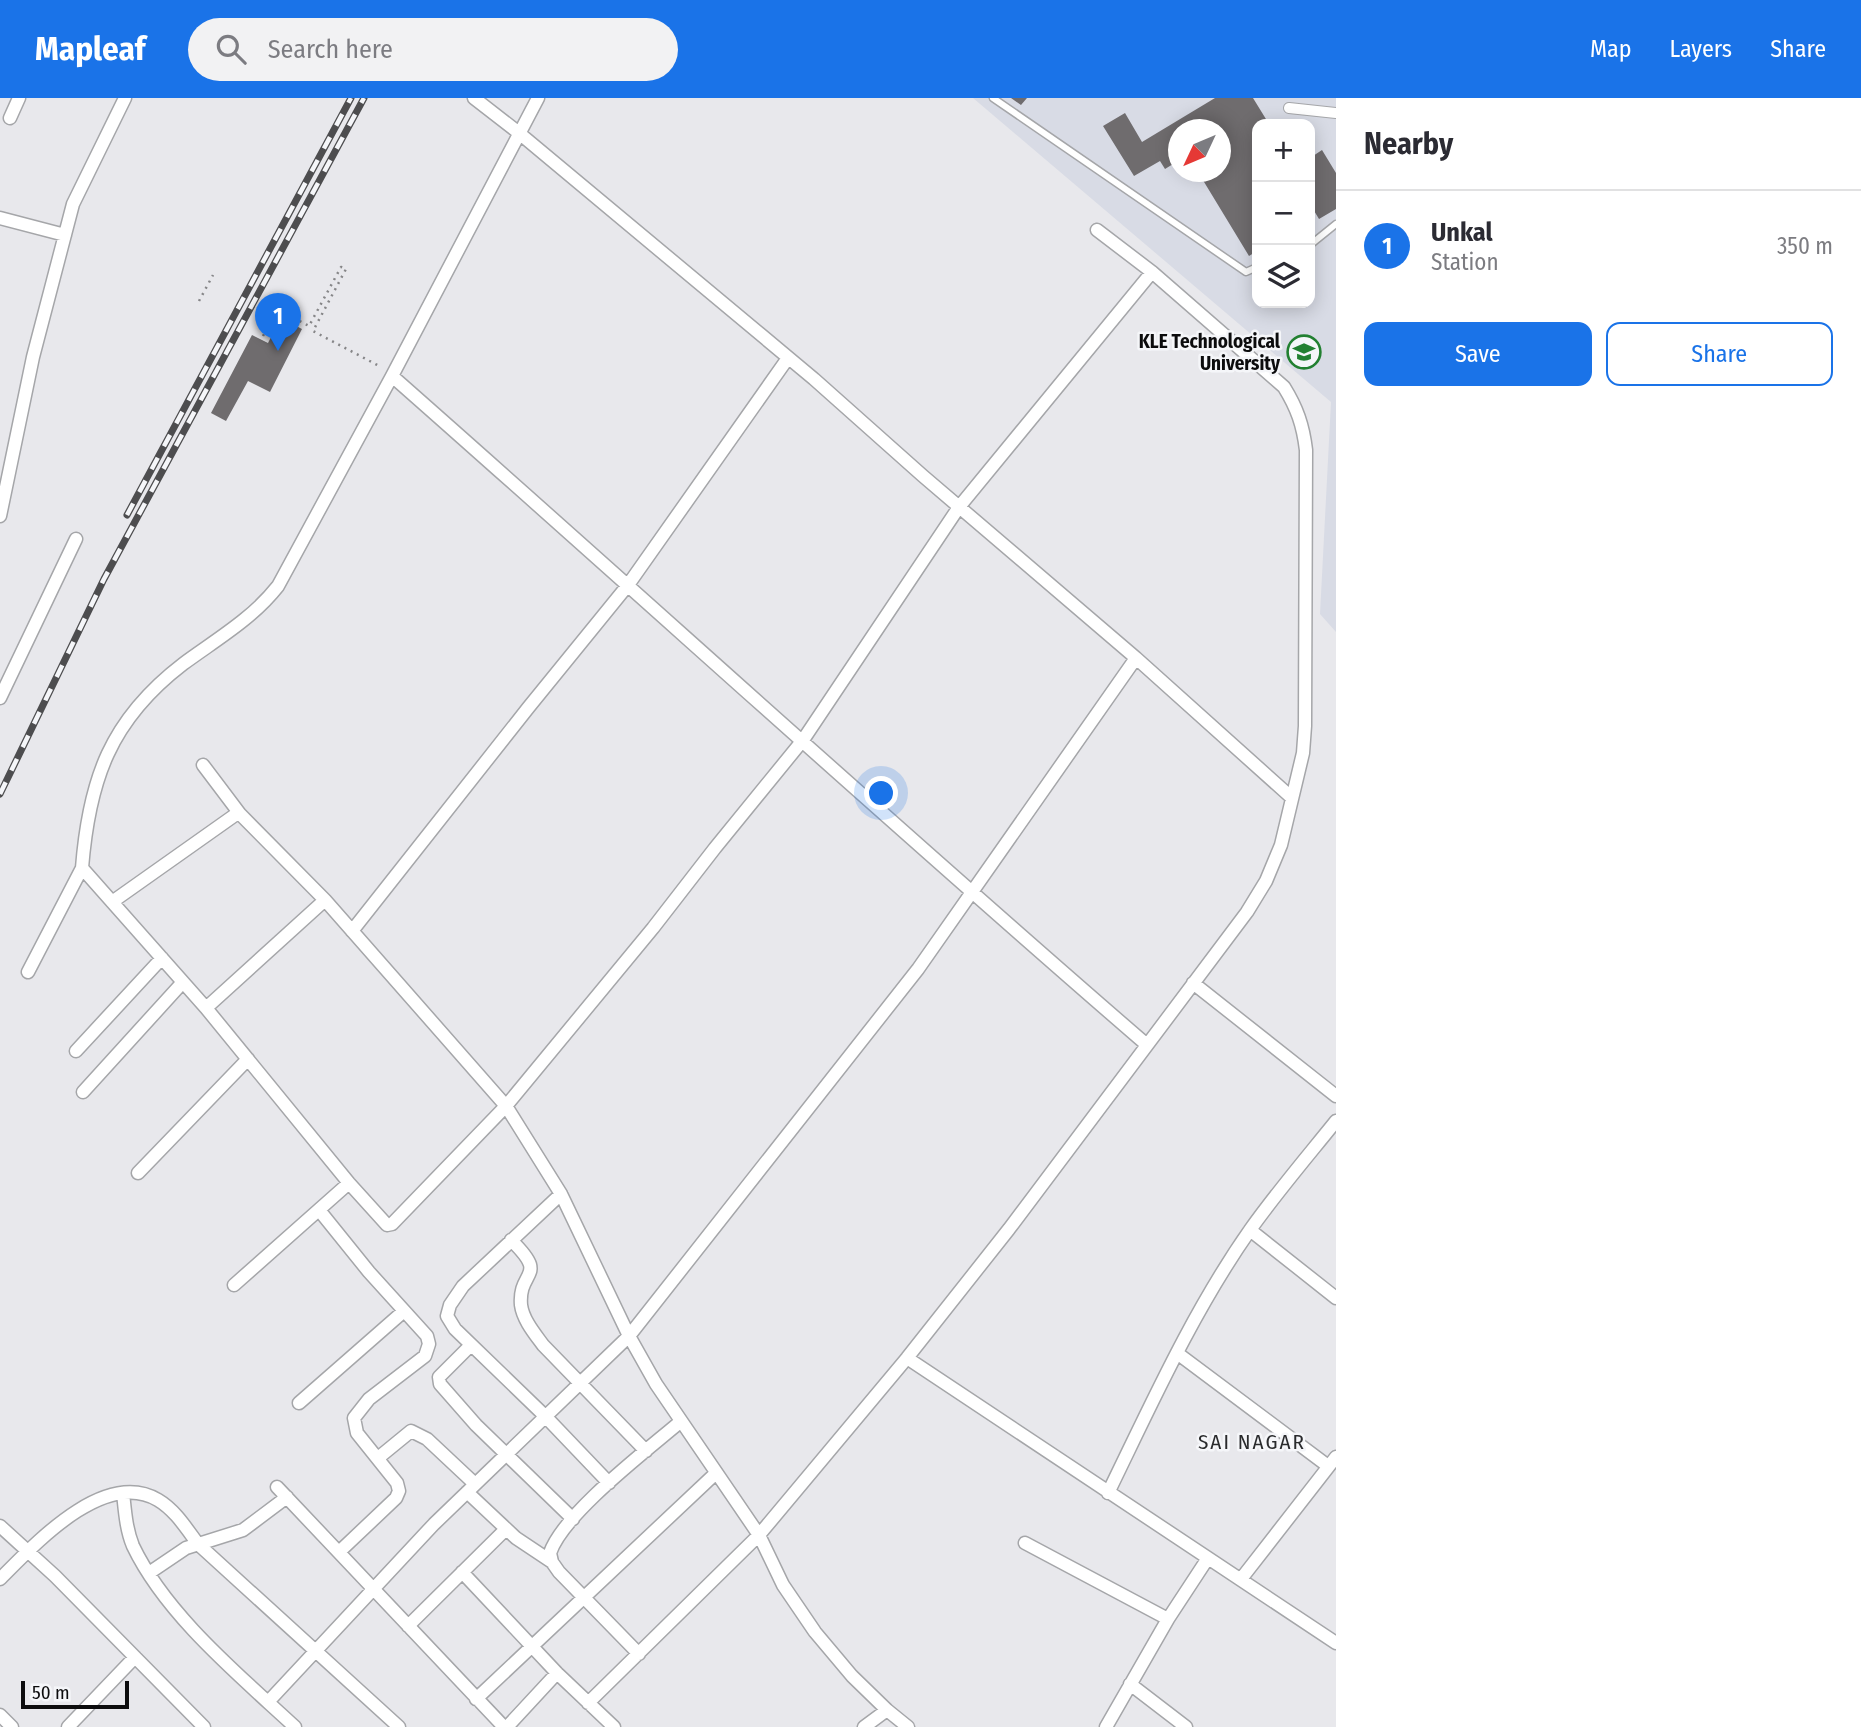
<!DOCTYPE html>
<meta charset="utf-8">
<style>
body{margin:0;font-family:"Fira Sans Condensed",sans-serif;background:#f2f2f3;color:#2b2b33}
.controls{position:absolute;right:21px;top:21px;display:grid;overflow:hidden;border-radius:14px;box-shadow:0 4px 18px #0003}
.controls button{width:63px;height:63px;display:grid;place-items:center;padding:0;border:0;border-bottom:2px solid #e1e1e2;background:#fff;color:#2b2b33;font:35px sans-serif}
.compass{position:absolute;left:1168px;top:21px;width:63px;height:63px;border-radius:50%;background:#fff;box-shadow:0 4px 18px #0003;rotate:226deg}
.scale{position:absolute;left:21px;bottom:18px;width:108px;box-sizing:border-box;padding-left:7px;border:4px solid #0c0c0d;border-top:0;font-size:19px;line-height:24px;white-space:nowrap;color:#0c0c0d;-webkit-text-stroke:5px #f5f6f9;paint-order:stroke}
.you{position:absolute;left:882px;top:696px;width:24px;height:24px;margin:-18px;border:5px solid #fff;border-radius:50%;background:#1a73e8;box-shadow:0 0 0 10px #1a73e833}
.badge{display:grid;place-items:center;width:46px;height:46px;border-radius:50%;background:#1a73e8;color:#fff;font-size:23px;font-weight:700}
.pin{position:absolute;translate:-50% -58px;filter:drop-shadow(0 2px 4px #0008)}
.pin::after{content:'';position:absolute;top:37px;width:24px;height:21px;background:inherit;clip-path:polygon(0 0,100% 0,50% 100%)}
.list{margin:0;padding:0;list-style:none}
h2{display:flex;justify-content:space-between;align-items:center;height:91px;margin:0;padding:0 28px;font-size:30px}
h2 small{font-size:23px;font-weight:400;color:#7c7c81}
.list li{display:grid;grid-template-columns:46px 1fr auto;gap:21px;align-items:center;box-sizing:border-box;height:112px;padding:0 28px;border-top:2px solid #e1e1e2}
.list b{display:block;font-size:26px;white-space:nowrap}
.list p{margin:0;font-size:23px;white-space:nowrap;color:#7c7c81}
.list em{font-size:23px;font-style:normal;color:#7c7c81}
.actions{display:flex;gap:14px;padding:21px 28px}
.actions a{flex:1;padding:16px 0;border:2px solid #1a73e8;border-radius:14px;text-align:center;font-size:24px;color:#1a73e8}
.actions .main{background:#1a73e8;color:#fff}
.icon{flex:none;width:38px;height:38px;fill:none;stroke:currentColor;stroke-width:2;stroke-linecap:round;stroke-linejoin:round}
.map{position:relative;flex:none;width:1336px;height:1629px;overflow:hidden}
header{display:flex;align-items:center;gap:42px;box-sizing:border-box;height:98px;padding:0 35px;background:#1a73e8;color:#fff}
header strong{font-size:33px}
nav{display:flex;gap:38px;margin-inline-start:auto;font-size:24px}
.search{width:490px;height:63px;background:#f2f2f3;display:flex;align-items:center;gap:18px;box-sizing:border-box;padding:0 24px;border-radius:38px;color:#7c7c81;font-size:26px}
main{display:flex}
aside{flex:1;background:#fff}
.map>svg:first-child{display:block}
.built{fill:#d8dbe5;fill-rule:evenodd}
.building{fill:#6f6c6e}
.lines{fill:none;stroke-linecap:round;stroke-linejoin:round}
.service-casing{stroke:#a5a6a9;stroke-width:9}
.pedestrian-casing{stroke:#a5a6a9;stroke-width:12}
.minor-casing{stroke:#a5a6a9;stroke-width:15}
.path{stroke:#868688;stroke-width:2.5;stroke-dasharray:2 5;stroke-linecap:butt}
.service{stroke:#fff;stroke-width:6}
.pedestrian{stroke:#fff;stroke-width:10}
.minor{stroke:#fff;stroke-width:12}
.rail-casing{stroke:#4d4d4f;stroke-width:7}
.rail{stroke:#f5f6f9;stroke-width:4.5;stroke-dasharray:13;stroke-linecap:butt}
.labels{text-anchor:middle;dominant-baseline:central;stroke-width:5;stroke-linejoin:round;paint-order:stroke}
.poi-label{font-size:19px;font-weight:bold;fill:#0c0c0d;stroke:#f5f6f9;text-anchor:end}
.neighbourhood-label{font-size:21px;letter-spacing:2px;fill:#2a2b2d;stroke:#f5f6f9}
</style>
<header>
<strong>Mapleaf</strong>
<div class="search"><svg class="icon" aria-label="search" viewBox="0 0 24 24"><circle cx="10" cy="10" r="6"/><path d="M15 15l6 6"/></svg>Search here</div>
<nav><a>Map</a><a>Layers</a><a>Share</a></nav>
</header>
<main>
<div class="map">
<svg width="1336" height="1629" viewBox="0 0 1336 1629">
<rect width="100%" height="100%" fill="#e8e8ec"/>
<path class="built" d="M973,0h363v534l-16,-18 11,-212zM1257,26h53v179h-53zM1178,32h42v42h-42z"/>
<path class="building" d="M1011,0h16l-6,7z
M1215,0h38l16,26h-12v79l-2,2 2,46 -8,5 -51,-84h22v-42h-42v31l-13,8 -5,-8 -26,15 -31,-50 22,-13 17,29z
M1322,52l14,23v36l-17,10 -9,-15v-46z
M281,220l21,11 -32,63 -22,-11 -22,40 -15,-8 41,-78 16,8z"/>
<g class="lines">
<defs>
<path id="service" d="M993,0l253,174 11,-5
M1310,147l26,-21"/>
<path id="pedestrian" d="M1289,10l47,5"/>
<path id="minor" d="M474,0l45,35 295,246 109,97 213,182 156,140
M538,0l-146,278 -114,210c-26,33 -61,53 -95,78 -73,56 -94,116 -101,204l124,140 143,175 38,42 5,-1 114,-118 147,-178 62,-80 88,-108 156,-233 193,-235
M10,20l9,-20
M0,120l65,17
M392,278c252,222 500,449 755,669
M0,418l33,-159 40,-153 52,-106
M0,600l76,-159
M203,667l37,49
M112,804l123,-87 5,-1 85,86 181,206 55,88 68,142 27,48 103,151 24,50 32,47 37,44 35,34 21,17
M352,833l176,-223 100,-123 160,-227
M28,874l54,-104
M1193,885l143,113
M206,910l119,-108
M76,953l86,-93
M83,994l100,-110
M138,1075l110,-114
M561,1096l-98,92 -13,19 -3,11 8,13 90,87 64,67
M319,1112l50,62 58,64 2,8 -4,12 -56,43 -15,19 3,15 40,50 2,8 -3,7 -57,54
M1250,1132l86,68
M511,1142c39,38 7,29 10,65 2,15 14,29 22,40l103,106
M234,1187l115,-102
M471,1247l-32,32 1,7 36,41 97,94
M1177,1255l151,113
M907,1260l429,285
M299,1305l105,-92
M378,1360l33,-27 16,8 48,45
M277,1389l227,240
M467,1394l49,46 36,24
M123,1395c2,18 3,36 10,53 33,69 106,129 162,181
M1108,1395c43,-88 85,-182 142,-263 27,-38 57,-73 86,-109
M0,1428l55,50 149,151
M1025,1445l143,76
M462,1474l95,101 57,54
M149,1475l37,-25 57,-18 44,-33
M0,1481c34,-34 104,-111 158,-79 17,10 28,28 40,44l201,183
M1241,1481l95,-122
M408,1528l98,-97
M639,1556l-80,-82 -7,-10 -2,-9c13,-39 96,-102 130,-131
M1130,1586l56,43
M476,1601l240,-226
M268,1604l166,-178 195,-188 289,-367 218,-311
M588,1605l171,-168 148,-177 102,-129 238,-317 19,-31 15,-36 22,-92 2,-27 1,-276c-3,-25 -9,-42 -22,-63l-132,-115 -55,-42
M0,1617l12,12
M68,1629l67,-70
M507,1629l50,-54
M864,1629l23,-17
M1106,1629l62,-108 40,-61"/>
</defs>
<use href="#service" class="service-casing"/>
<use href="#pedestrian" class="pedestrian-casing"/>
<use href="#minor" class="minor-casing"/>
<path class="path" d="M199,203l14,-26
M263,238l14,-27 32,17 32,-59 5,2 -33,62 68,36"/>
<use href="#service" class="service"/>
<use href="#pedestrian" class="pedestrian"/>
<use href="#minor" class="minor"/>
<defs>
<path id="rail" d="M127,417l224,-417
M0,696l104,-215 260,-481"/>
</defs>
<use href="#rail" class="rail-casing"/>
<use href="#rail" class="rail"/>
</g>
<defs>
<symbol id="university-ring" viewBox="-11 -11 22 22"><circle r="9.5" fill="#f5f6f9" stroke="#228031" stroke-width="1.5"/><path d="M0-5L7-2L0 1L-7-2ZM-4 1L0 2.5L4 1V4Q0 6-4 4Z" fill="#228031"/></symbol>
</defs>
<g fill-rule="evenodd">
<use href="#university-ring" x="1285" y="235" width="38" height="38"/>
</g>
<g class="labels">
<g class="poi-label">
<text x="1280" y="243">KLE Technological<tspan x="1280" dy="22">University</tspan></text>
</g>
<g class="neighbourhood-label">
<text x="1252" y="1344">SAI NAGAR</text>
</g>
</g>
</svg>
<div class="controls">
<button>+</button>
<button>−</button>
<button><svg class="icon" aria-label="layers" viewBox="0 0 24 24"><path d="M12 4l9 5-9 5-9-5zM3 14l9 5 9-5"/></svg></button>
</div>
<svg class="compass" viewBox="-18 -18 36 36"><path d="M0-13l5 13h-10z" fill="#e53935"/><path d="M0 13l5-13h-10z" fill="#7c7c81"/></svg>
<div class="scale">50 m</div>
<div class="you"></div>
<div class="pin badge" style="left:278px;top:253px">1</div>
</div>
<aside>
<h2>Nearby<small></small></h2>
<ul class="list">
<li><span class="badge">1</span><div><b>Unkal</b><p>Station</p></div><em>350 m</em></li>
</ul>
<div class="actions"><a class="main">Save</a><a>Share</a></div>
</aside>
</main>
